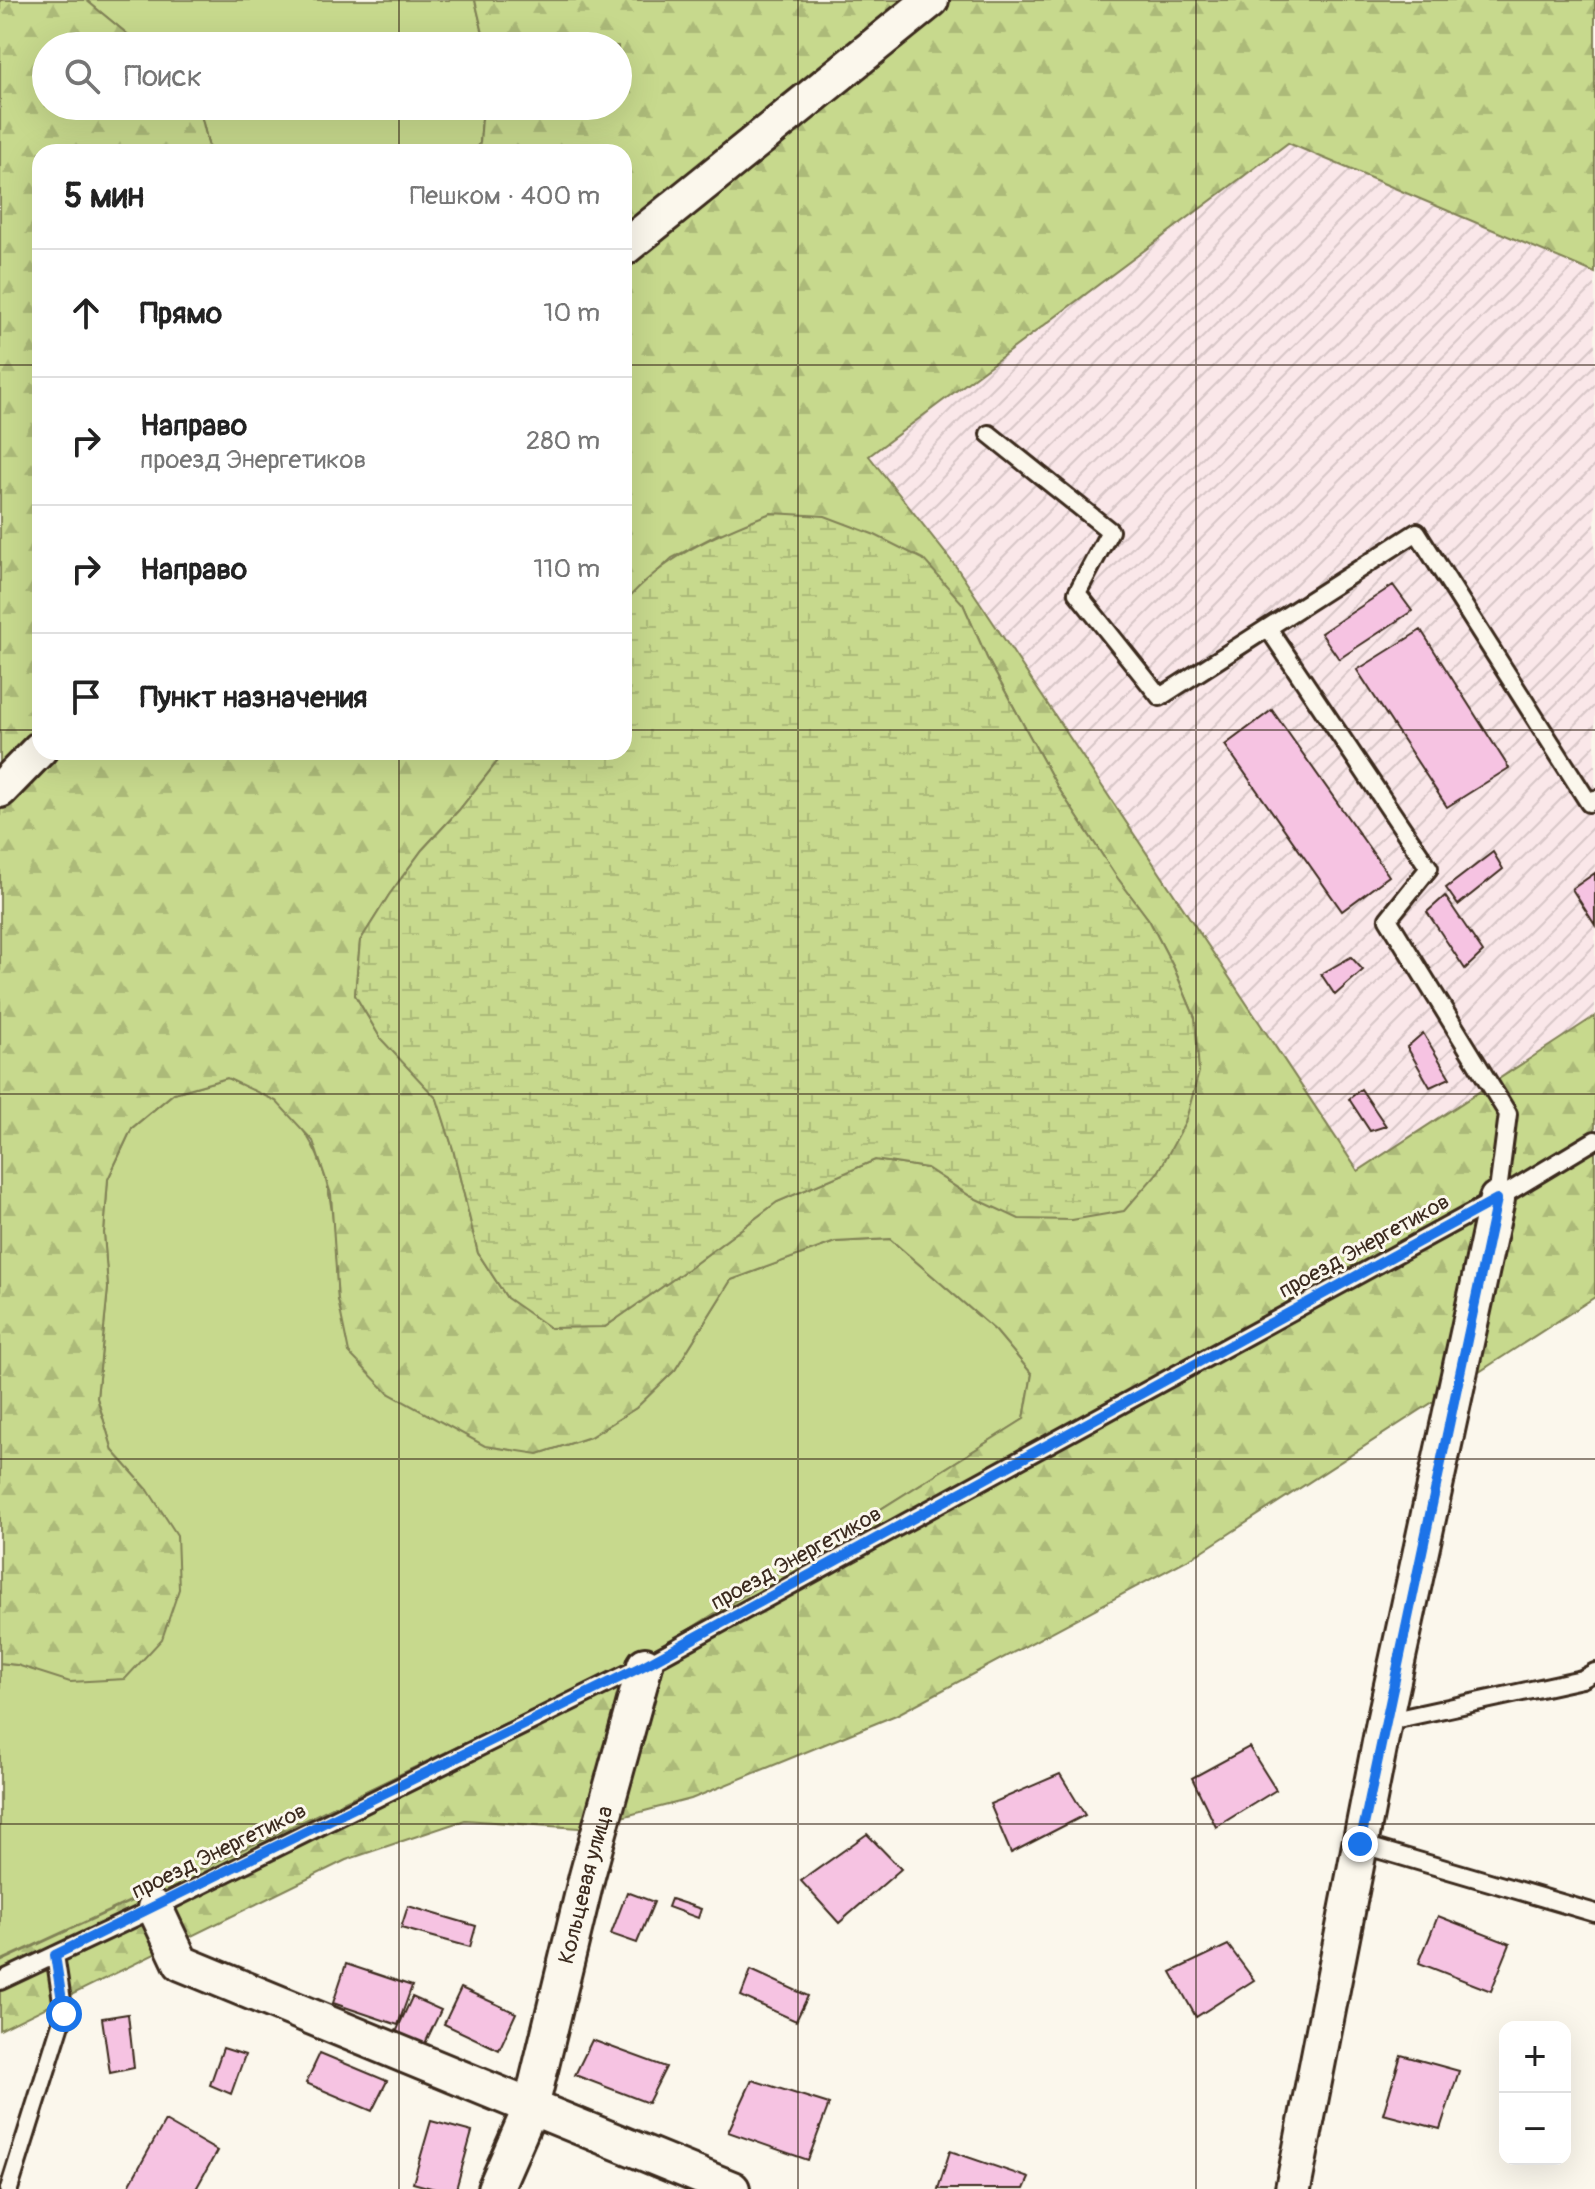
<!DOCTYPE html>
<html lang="ru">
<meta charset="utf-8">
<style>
body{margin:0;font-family:Pangolin,sans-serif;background:#f6f6f6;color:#222}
.controls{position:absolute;right:24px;bottom:24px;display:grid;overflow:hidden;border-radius:16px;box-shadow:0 8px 32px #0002}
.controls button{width:72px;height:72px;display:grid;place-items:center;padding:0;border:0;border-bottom:2px solid #e0e0e0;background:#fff;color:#222;font:40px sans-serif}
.stop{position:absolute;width:24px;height:24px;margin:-18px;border:6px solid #1a73e8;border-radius:50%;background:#fff}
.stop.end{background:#1a73e8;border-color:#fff;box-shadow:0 2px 8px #0008}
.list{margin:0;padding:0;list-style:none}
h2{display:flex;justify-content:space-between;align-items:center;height:104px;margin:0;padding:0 32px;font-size:34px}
h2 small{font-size:26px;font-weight:400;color:#767676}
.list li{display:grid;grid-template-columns:52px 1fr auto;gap:24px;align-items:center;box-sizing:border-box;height:128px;padding:0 32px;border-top:2px solid #e0e0e0}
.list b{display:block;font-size:30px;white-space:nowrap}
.list p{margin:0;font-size:26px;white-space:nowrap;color:#767676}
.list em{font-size:26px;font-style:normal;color:#767676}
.icon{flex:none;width:44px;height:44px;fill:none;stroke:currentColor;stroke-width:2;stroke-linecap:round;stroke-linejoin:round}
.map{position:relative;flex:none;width:1595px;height:2189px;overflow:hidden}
.search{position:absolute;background:#fff;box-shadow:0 8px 32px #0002;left:32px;top:32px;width:600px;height:88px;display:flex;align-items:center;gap:20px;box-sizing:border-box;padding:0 28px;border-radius:44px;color:#767676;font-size:30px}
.panel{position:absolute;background:#fff;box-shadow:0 8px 32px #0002;left:32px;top:144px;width:600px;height:616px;border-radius:24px}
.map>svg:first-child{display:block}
.industrial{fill:url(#industrial-furrows)}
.green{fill:#c7d98d;stroke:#818256;stroke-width:2}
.forest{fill:url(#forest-firs);stroke:#818256;stroke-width:2}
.wetland{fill:url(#wetland-marsh);stroke:#818256;stroke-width:2}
.building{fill:#f6c3e2;stroke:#3b2a1e;stroke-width:2}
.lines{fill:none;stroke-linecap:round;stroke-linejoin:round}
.lane-casing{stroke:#3b2a1e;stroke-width:22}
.street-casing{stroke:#3b2a1e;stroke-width:40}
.lane{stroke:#fbf7ec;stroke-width:16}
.street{stroke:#fbf7ec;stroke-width:34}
.route{stroke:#1a73e8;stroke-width:10}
.grid{fill:none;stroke:#3b2a1e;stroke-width:2;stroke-opacity:0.55}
.labels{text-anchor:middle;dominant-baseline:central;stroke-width:6;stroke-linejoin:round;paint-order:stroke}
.street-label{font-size:22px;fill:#3b2a1e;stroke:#fbf7ec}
</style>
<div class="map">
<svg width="1595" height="2189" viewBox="0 0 1595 2189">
<defs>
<pattern id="industrial-furrows" width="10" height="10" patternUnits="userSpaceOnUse" patternTransform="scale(2)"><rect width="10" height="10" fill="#fae7e9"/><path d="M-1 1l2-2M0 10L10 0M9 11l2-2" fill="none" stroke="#d7c6c7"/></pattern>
<pattern id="forest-firs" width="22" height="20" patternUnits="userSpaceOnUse" patternTransform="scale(2)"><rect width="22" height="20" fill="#c7d98d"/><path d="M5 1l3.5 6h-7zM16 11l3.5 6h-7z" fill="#acba79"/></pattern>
<pattern id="wetland-marsh" width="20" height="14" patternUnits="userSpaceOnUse" patternTransform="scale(2)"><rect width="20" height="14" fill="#c7d98d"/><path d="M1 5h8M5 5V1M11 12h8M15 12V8" fill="none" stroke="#acba79"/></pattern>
</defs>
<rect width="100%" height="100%" fill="#fbf7ec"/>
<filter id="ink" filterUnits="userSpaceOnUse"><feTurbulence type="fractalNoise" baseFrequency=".0125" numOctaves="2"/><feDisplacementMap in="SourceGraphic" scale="16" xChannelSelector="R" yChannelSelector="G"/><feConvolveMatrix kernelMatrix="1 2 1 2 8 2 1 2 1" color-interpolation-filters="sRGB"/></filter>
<g filter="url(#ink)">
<path class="industrial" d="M1288,143l307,130v743l-237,156 -401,-604 -88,-112z"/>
<path class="green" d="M86,0h389l11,46h-344z
M193,106h290l-3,37 -6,9h-264l-9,-37z
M227,1078c16,7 37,13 50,24 62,50 56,127 61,198l200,154 52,-17 46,-29 39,-38 56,-90 104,-38 55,-3 106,92 36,43 -8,45 -369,232 -351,170 -304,140v-298l17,2 131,-175 -35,-39 -16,-53 11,-110 -4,-55 4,-54 24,-51 42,-35z"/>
<path class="forest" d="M0,0h86l56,46h-96v60h147l8,9 9,37h-170v600h465l-46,58 -37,40 -33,45 -29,46 -5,54 26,44 56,59 16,51 25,104 29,45 98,29 87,-61 85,-64 98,-42 52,8 43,28 225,-178 -21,-50 -25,-48 -33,-44 -59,-90 -70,-128 -24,-54 -243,-71 -48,25 -48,45v-451h-150l6,-9 3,-37h135v-60h-132l-11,-46h1120v273l-307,-130 -419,313 88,112 401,603 237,-155v281l-397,257 -302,161 -205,84 -112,29 -114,-8 -119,40 -346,170v-68l304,-141 351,-170 369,-232 8,-45 -36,-43 -106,-92 -55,3 -104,38 -56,90 -39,38 -46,29 -52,17 -53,-8 -97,-53 -39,-40 -11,-53 -7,-106 -18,-53 -37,-40 -49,-23 -53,15 -42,35 -24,51 -4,54 4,55 -11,110 16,53 35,39 29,45 2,54 -17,50 -37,40 -55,3 -53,-17 -17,-2z"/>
<path class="wetland" d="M771,513l54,3 50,19 48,24 40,45 24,54 70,128 59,90 33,44 25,48 21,50 4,54 -14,51 -26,48 -35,40 -52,9 -53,-1 -49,-23 -43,-28 -52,-8 -98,42 -85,64 -87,61 -55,1 -43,-30 -29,-45 -25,-104 -16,-50 -56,-60 -26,-44 5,-54 29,-46 33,-45 37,-40 46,-58h119v-149c39,-46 92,-69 147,-90z"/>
<path class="building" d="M1393,585l19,26 -73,48 -18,-26z
M1421,630l88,138 -62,39 -90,-137z
M1272,710l117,166 -47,35 -117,-166z
M1493,852l10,17 -45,36 -12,-17z
M1595,873v52l-23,-36z
M1445,896l38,56 -18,17 -38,-57z
M1351,957l12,13 -28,25 -14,-21z
M1423,1033l27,45 -20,9 -23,-40z
M1361,1089l25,37 -16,5 -21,-32z
M1249,1747l27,43 -60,37 -24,-49z
M1060,1774l25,41 -74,38 -21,-49z
M867,1834l34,35 -62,54 -38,-42z
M627,1892l27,10 -17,41 -26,-9z
M671,1899l30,10 -3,9 -30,-11z
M408,1906l68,20 -6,21 -69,-19z
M1438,1916l72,28 -19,47 -72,-28z
M1228,1945l26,35 -58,37 -25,-45z
M346,1964l66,22 -14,39 -65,-22z
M751,1970l57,26 -12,25 -55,-25z
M461,1988l55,25 -17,37 -55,-26z
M412,1997l29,13 -21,44 -28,-13z
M128,2014l6,54 -24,5 -8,-55z
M592,2040l74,27 -18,36 -73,-28z
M223,2048l22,7 -14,39 -21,-9z
M320,2053l67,28 -15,30 -66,-28z
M1401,2055l58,16 -19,58 -57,-15z
M752,2080l77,24 -21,56 -80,-28z
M165,2121l52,30 -21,38h-69z
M431,2121l41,11 -16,57h-21l-22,-6z
M950,2151l79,27 -5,11h-86z"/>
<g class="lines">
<defs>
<path id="lane" d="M989,434l121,97 -33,62 83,104 257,-165 172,271 6,-4
M1268,628l161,240 -41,51 120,195 -11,85
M1384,1722l198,-43 13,-7
M1360,1844l235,69
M0,1981l155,-73 490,-243 852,-466 98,-59
M9,2189l55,-175 -9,-59"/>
<g id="street">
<path d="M624,248l307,-248"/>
<path d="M0,790l40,-41"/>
<path id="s1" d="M155,1908l26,55 350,144 56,-231 58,-211"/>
<path d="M495,2189l36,-82 201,82"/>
<path d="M1293,2189l91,-467 113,-523"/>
</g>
</defs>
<use href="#lane" class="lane-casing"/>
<use href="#street" class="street-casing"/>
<use href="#lane" class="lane"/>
<use href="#street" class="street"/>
</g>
</g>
<g class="lines" filter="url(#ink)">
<path class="route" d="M64,2014l-9,-59 590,-290 852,-466 -137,645"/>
</g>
<path class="grid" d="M399,0v46M798,0v2189M1196,0v2189M399,106v46M0,365h40M624,365h971M0,730h40M624,730h971M399,752v1437M0,1094h1595M0,1459h1595M0,1824h1595"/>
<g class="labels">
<g class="street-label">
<text transform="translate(1364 1246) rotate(-29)">проезд Энергетиков</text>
<text transform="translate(796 1558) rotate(-29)">проезд Энергетиков</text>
<text transform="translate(219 1851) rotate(-26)">проезд Энергетиков</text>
<text stroke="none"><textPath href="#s1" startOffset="668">Кольцевая улица</textPath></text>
</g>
</g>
</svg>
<div class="controls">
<button>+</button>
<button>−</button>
</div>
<div class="stop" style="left:64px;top:2014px"></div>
<div class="stop end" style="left:1360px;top:1844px"></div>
<div class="search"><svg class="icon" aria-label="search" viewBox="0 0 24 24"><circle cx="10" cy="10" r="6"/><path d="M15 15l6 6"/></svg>Поиск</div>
<section class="panel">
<h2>5 мин<small>Пешком · 400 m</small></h2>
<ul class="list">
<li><svg class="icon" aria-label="ahead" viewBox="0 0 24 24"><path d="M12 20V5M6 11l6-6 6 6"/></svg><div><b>Прямо</b></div><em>10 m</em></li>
<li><svg class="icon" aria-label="right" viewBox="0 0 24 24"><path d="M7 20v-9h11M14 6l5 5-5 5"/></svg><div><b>Направо</b><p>проезд Энергетиков</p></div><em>280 m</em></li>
<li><svg class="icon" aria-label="right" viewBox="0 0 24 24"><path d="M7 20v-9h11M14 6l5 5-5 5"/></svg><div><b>Направо</b></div><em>110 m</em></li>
<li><svg class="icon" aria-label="arrive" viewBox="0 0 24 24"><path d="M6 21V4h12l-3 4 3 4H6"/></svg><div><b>Пункт назначения</b></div></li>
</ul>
</section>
</div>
